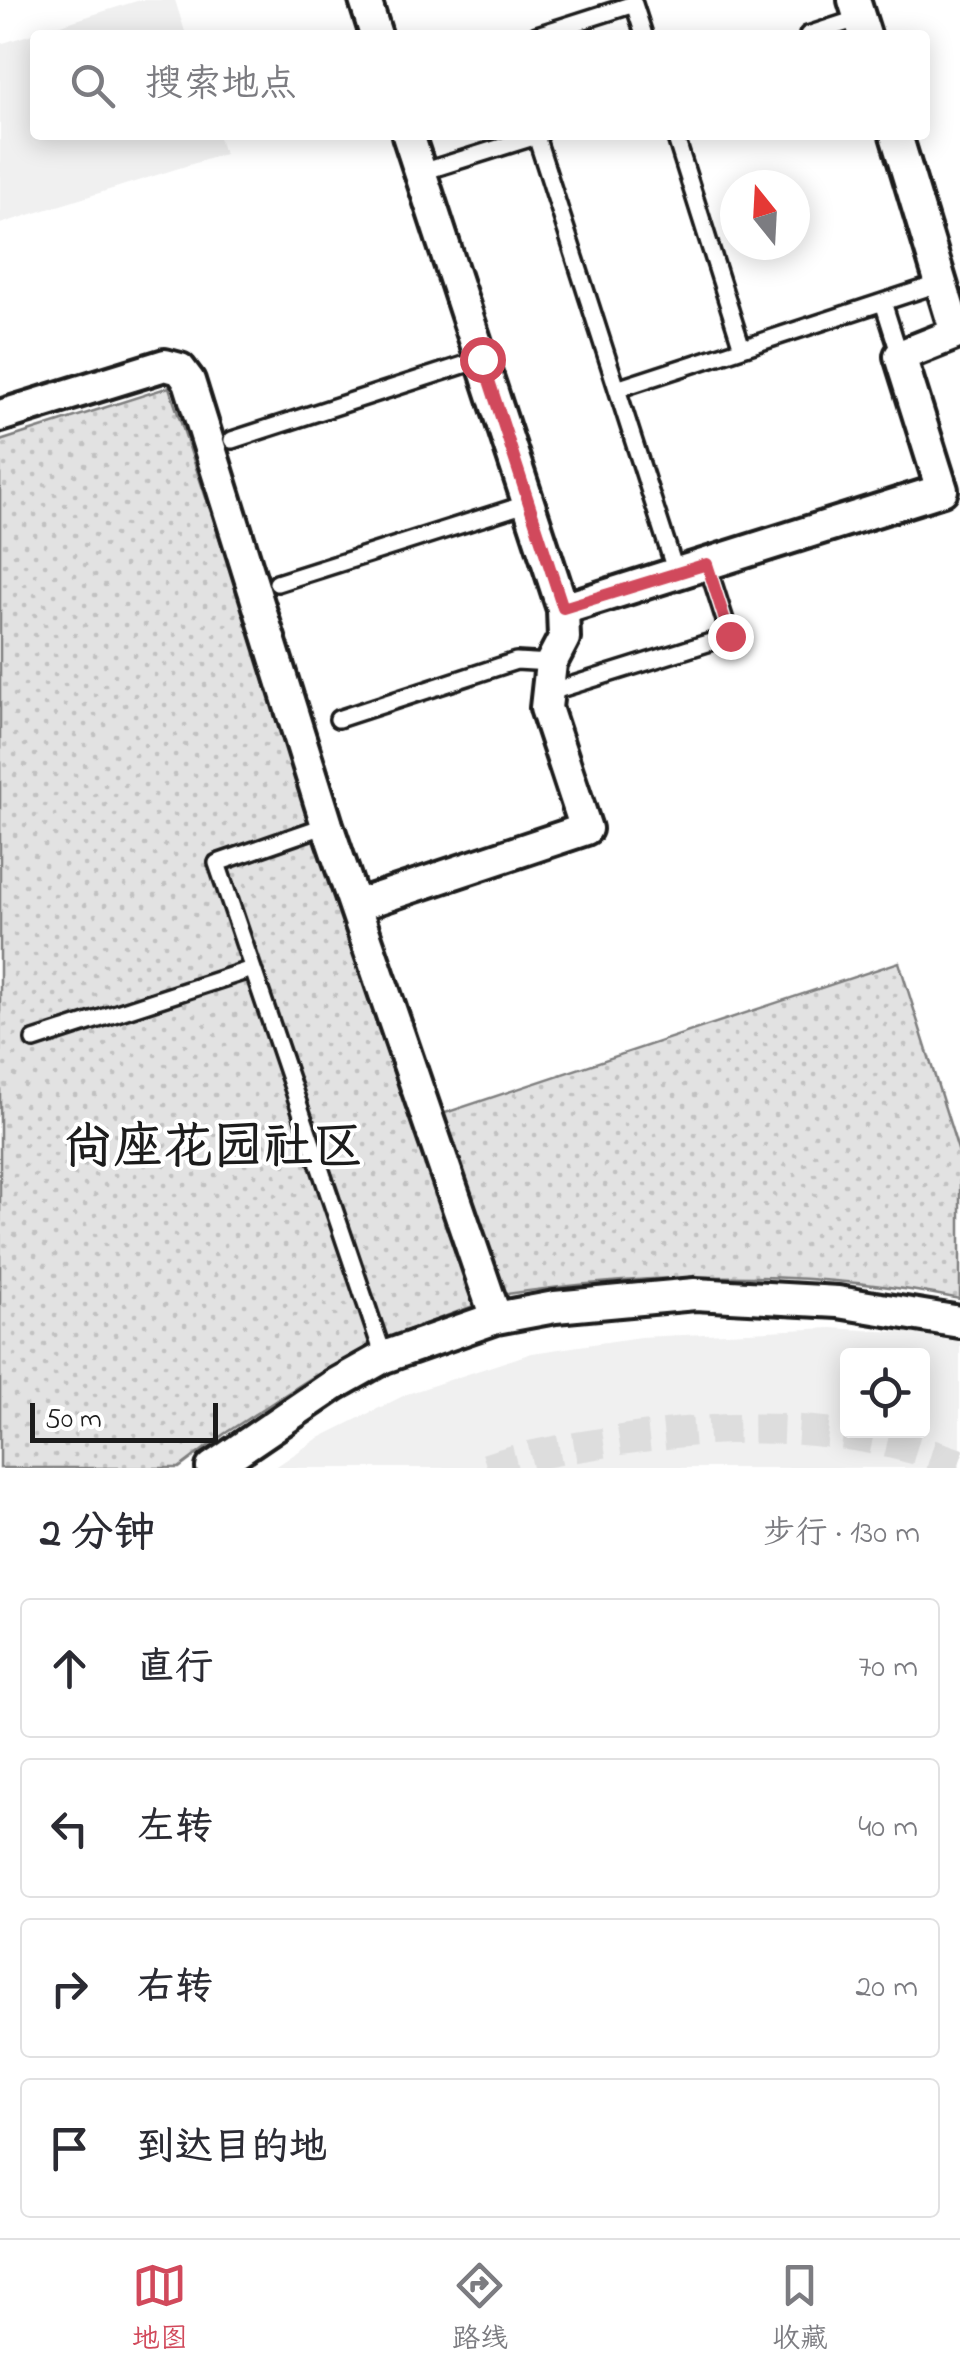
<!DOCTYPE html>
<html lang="zh">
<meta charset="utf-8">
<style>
body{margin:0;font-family:"Indie Flower","LXGW WenKai TC",sans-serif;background:#f7f7f7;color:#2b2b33}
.controls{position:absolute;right:30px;bottom:30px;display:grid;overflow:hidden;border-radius:10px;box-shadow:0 5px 25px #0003}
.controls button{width:90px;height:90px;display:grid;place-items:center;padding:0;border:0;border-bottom:2px solid #e1e1e2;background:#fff;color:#2b2b33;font:50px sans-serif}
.compass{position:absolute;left:720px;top:170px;width:90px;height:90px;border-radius:50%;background:#fff;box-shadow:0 5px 25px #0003;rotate:342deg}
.scale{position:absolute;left:30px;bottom:25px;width:188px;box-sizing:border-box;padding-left:10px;border:5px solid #1c1c1c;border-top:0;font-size:28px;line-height:35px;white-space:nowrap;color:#1c1c1c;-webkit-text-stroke:8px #fff;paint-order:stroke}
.stop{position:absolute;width:30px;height:30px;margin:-22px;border:8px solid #d1495b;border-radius:50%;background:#fff}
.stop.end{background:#d1495b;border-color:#fff;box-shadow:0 2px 10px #0008}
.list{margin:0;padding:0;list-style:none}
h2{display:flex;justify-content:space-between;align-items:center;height:130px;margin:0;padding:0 40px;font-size:42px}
h2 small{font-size:32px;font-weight:400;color:#7c7c81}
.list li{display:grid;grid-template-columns:65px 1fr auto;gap:30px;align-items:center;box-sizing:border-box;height:140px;margin:0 20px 20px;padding:0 20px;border:2px solid #e1e1e2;border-radius:10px}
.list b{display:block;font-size:38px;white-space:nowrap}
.list em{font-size:32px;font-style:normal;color:#7c7c81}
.icon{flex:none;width:55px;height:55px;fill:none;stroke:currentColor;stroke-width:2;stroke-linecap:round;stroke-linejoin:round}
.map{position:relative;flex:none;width:960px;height:1468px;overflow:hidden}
.search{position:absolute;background:#fff;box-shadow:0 5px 25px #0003;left:30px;right:30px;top:30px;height:110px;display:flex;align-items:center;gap:25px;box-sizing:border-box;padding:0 35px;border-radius:10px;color:#7c7c81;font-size:38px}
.sheet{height:770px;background:#fff}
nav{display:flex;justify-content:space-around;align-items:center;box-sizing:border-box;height:140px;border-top:2px solid #e1e1e2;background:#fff;font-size:28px;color:#7c7c81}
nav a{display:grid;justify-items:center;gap:5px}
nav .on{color:#d1495b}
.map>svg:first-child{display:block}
.built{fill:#f0f0f0;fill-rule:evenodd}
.garden{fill:url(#garden-dots);stroke:#7f7f7f;stroke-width:2.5}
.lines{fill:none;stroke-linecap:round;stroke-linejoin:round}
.street-tunnel{stroke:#ddd;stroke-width:30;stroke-dasharray:30 15;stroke-linecap:butt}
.lane-casing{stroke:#1c1c1c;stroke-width:22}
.street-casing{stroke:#1c1c1c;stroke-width:38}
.lane{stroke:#fff;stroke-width:15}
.street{stroke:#fff;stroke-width:30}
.route{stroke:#d1495b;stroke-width:12}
.labels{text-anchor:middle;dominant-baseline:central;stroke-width:8;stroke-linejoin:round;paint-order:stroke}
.quarter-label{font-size:50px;font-weight:bold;fill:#1c1c1c;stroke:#fff}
</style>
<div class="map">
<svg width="960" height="1468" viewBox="0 0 960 1468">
<defs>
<pattern id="garden-dots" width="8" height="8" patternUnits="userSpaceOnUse" patternTransform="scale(2.5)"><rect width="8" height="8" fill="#e2e2e2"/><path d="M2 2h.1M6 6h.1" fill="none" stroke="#c1c1c1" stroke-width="1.8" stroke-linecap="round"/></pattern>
</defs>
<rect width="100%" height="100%" fill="#fff"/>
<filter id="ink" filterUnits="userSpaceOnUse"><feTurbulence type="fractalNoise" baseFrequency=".01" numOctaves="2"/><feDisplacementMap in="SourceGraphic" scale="20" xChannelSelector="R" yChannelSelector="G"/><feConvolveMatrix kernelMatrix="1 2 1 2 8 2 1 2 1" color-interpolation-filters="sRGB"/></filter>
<g filter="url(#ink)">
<path class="built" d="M140,0h35l11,35h-151v100h183l6,19 -224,70v-180z
M831,1328l79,5 50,9v126h-686l43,-29 90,-45 125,-41 108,-16zM848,1356h74v74h-74z"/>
<path class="garden" d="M169,387l307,918 -70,26 -95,47 -87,56 -45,34h-179v-1027z
M899,962l61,194v143c-150,-31 -309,-27 -460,-4l-61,-180z"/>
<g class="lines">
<path class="street-tunnel" d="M487,1468c41,-14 83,-20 127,-27 122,-19 228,-20 346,23"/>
<defs>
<path id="lane" d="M537,35l97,-31 10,31
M808,35l52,-17
M675,135l67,213
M536,136l140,437
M419,173l121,-38
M883,302l17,54
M617,389l324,-106
M232,440l250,-81
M277,583l252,-80
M547,693l183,-57 -23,-72
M338,719l178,-58 35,2
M327,825l-110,38 167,494
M34,1040l218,-71"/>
<path id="street" d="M365,0l11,35
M854,0l11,35
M896,135l60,198
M0,416l165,-51 15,4 9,12 138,444 169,493
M563,609l379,-119 -42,-134 60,-24
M355,906l231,-77 -40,-121 5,-45 13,-25 -1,-29 -155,-474
M212,1468l122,-83 50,-28 112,-39 59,-11 140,-13 143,8 122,20"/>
</defs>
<use href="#lane" class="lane-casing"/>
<use href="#street" class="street-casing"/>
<use href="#lane" class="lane"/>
<use href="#street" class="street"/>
</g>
</g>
<g class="lines" filter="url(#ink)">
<path class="route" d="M482,359l81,249 144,-44 23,72"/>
</g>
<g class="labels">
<g class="quarter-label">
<text x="213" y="1149">尚座花园社区</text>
</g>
</g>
</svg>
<div class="controls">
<button><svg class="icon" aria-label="locate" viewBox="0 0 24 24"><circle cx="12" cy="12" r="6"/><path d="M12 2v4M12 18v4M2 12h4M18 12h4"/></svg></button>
</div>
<svg class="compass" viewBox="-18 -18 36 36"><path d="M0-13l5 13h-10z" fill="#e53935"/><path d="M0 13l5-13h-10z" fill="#7c7c81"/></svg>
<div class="scale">50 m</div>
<div class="stop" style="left:482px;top:359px"></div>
<div class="stop end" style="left:730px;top:636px"></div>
<div class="search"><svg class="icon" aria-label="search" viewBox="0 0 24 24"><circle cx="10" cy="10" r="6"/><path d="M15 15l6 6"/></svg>搜索地点</div>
</div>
<section class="sheet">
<h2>2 分钟<small>步行 · 130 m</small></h2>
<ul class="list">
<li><svg class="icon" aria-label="ahead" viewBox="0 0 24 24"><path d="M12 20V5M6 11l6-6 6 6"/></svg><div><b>直行</b></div><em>70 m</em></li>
<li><svg class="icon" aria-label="left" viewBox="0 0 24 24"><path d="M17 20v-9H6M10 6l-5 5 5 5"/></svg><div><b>左转</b></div><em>40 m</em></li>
<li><svg class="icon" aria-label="right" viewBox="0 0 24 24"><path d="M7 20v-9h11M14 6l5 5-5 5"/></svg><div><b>右转</b></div><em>20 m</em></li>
<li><svg class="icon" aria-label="arrive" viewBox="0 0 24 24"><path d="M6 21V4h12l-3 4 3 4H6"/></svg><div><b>到达目的地</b></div></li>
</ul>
</section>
<nav>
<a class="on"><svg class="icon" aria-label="map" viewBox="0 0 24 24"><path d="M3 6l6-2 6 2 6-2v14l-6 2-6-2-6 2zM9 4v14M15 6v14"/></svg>地图</a>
<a><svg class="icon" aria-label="directions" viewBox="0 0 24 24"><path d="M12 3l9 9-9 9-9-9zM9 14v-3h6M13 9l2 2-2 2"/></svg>路线</a>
<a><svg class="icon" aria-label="saved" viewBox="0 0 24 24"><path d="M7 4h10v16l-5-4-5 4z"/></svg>收藏</a>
</nav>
